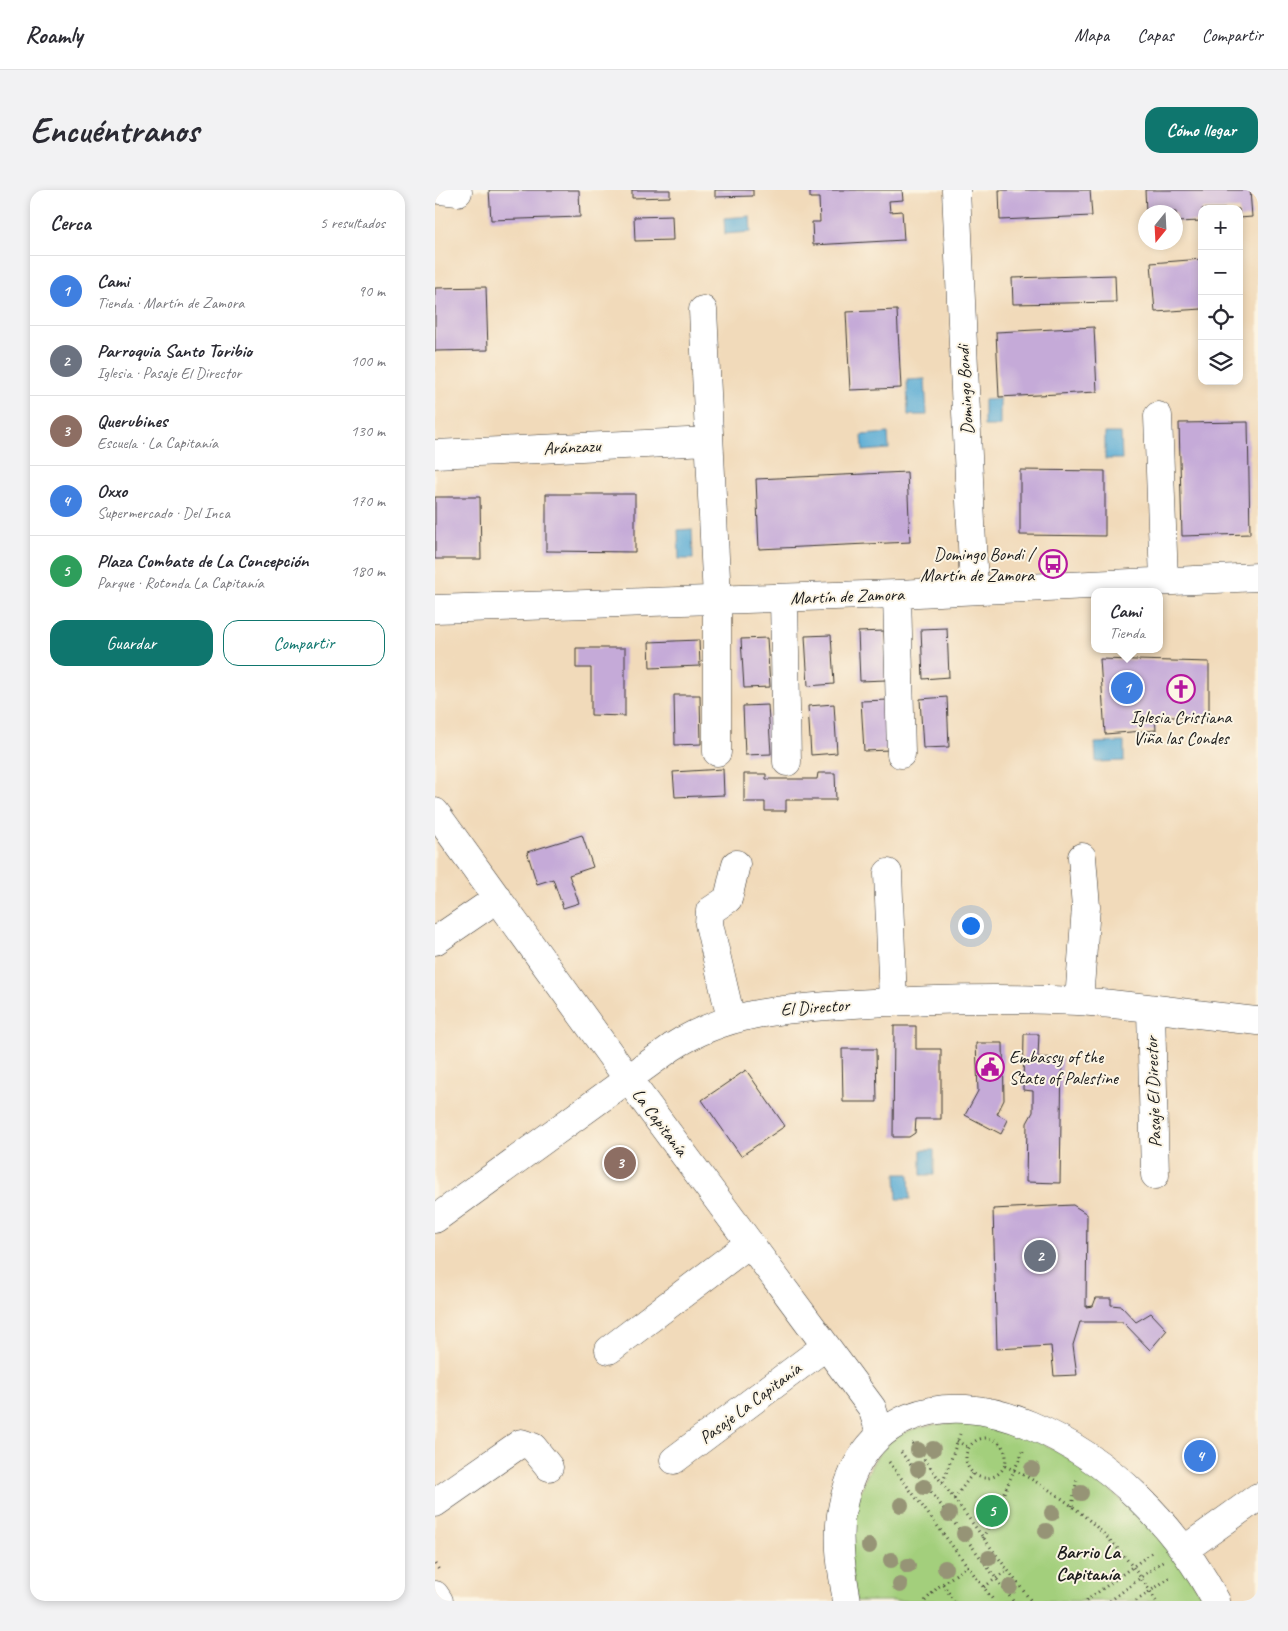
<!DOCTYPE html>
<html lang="es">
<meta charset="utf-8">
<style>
body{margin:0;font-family:Caveat,sans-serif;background:#f2f2f3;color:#2b2b33}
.controls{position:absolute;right:15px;top:15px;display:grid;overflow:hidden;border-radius:10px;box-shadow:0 2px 8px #0003}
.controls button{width:45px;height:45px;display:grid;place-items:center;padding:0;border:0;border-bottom:1px solid #e1e1e2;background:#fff;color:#2b2b33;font:25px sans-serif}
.compass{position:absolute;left:703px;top:15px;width:45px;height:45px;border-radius:50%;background:#fff;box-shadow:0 2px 8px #0003;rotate:198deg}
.you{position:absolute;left:535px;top:735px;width:18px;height:18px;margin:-12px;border:4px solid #fff;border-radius:50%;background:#1a73e8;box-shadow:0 0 0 8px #1a73e833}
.badge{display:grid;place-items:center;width:32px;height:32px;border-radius:50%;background:#0f766e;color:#fff;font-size:16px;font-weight:700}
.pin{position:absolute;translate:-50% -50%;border:2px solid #fff;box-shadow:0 1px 5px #0006}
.popup{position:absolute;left:656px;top:398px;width:72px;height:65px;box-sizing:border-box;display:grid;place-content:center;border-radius:10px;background:#fff;filter:drop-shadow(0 1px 4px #0005);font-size:16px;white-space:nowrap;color:#7c7c81}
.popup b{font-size:19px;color:#2b2b33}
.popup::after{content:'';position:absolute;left:50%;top:100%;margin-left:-10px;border:10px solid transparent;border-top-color:#fff}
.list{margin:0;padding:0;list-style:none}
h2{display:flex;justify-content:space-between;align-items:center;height:65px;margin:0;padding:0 20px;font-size:21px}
h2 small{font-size:16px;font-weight:400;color:#7c7c81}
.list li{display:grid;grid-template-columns:32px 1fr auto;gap:15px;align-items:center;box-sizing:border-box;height:70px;padding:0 20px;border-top:1px solid #e1e1e2}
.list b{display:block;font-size:19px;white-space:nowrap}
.list p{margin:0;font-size:16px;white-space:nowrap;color:#7c7c81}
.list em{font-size:16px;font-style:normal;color:#7c7c81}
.actions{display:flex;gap:10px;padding:15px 20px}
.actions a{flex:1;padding:11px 0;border:1px solid #0f766e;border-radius:15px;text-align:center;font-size:18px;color:#0f766e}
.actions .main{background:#0f766e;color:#fff}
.icon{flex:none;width:28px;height:28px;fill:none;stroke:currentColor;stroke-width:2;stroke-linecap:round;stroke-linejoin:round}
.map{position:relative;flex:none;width:823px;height:1411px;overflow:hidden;border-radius:15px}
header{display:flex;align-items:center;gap:30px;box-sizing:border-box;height:70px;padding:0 25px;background:#fff;border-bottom:1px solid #e1e1e2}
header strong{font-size:24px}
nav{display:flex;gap:28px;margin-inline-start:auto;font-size:18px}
.intro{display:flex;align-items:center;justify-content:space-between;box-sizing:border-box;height:120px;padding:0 30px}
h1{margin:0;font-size:35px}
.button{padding:12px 22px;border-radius:15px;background:#0f766e;color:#fff;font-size:18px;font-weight:700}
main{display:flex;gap:30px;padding:0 30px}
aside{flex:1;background:#fff;border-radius:15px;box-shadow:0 2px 8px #0003}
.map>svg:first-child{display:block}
.green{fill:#a3cf7c;stroke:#60764c}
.water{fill:#59abd4;stroke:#3a6478}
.building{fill:#c5aad8}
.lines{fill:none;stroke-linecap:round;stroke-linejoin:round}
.minor-casing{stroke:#3c3834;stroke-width:29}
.path{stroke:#3c3834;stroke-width:3;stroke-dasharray:1 4;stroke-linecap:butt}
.minor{stroke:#fff;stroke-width:28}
.tree{fill:#969476}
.labels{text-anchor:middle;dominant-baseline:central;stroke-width:4;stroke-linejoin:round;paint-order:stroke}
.street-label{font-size:18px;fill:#1c1c1c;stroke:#fcf5e5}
.poi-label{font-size:18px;fill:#1c1c1c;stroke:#fcf5e5;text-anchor:end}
.neighbourhood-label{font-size:19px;font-weight:bold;fill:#1c1c1c;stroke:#fcf5e5}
</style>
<header>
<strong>Roamly</strong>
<nav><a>Mapa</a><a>Capas</a><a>Compartir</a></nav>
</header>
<div class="intro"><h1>Encuéntranos</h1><a class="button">Cómo llegar</a></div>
<main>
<aside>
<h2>Cerca<small>5 resultados</small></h2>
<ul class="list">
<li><span class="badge" style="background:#3f7fe0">1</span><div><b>Cami</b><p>Tienda · Martín de Zamora</p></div><em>90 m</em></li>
<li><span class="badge" style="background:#6b7280">2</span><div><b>Parroquia Santo Toribio</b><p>Iglesia · Pasaje El Director</p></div><em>100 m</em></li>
<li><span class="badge" style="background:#8d6e63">3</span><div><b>Querubines</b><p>Escuela · La Capitanía</p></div><em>130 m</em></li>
<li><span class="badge" style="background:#3f7fe0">4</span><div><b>Oxxo</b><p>Supermercado · Del Inca</p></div><em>170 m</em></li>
<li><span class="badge" style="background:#2e9e5b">5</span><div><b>Plaza Combate de La Concepción</b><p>Parque · Rotonda La Capitanía</p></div><em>180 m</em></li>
</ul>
<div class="actions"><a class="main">Guardar</a><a>Compartir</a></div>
</aside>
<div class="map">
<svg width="823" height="1411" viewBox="0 0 823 1411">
<rect width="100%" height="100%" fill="#fcf5e5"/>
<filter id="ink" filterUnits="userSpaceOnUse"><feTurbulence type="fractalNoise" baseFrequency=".02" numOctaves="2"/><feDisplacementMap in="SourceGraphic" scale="10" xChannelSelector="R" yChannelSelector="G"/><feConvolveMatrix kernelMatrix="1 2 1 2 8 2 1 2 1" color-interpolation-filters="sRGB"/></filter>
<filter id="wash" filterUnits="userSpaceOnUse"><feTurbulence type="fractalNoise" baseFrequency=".0096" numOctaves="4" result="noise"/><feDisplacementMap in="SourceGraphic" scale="20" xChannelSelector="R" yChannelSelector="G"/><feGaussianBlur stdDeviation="1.12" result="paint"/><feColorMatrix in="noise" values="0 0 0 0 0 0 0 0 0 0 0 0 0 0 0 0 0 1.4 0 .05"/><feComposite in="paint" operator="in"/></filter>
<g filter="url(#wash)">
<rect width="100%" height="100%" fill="#f1daba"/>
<path class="green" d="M542,1232c74,9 144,72 191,126 14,16 25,35 38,53h-350c-2,-19 -9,-55 -7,-73 1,-12 8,-25 12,-37 21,-64 55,-68 116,-69z"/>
<path class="water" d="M315,26l1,16 -26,2 -1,-16z
M490,189l2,36h-19l-1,-35z
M565,209v27h-16v-26z
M453,243l1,16 -26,2 -1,-16z
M670,243h16l1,26h-17z
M257,339l1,30h-14l-1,-29z
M689,552v19l-28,1 -1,-19z
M486,960h13v25h-13z
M461,984h13l1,25h-13z"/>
<g id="blocks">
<path class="building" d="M54,0h90l1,27 -89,3z
M197,0h38v7l-38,1z
M280,0h38v6l-38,1z
M375,0h92l1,10 -14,1 1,11 12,-1 2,29 -91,5 -1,-23h8l-1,-24h-9z
M564,0h91l2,26 -92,4z
M710,0h105l2,27 -13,1v-9h-37v12l-26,1v-10h-30z
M237,26l1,24 -38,1 -1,-24z
M767,69v50l-47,3 -4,-49z
M680,85l1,27 -103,2 -1,-26z
M51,97l2,63 -53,1v-63z
M462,120l4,78 -51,2 -4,-78z
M659,137l3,65 -98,5 -3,-65z
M813,232l2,112 -68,2 -3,-113z
M585,280l85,1v65l-85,-1z
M472,282l3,70 -151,7 -3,-70z
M111,304h89v58l-89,-1z
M0,307h45l1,62h-46z
M512,438l2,49 -26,2 -2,-50z
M449,441l2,49 -26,1 -2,-49z
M396,445l3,49 -26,2 -3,-50z
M332,448l3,49 -26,1 -3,-49z
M264,450l1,26 -50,2 -1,-26z
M141,458h49v68l-34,-1v-47h-15z
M665,469l109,3v55h-54l1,13 -51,4z
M239,505h26l1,49 -26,1z
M512,507l2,50 -26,1 -3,-49z
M453,510l2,50 -26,1 -3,-50z
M399,514l3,49 -26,2 -3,-49z
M333,515l3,49 -26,1 -2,-49z
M288,579l1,26 -49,2 -2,-25z
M383,583h17l1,27h-50v11h-21v-9h-21v-28h22v5h51z
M147,645l11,32 -24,8 10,28 -16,5 -10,-29 -16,5 -10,-32z
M459,836h22v23h25v70h-25l-1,14 -6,4h-16z
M589,844h15l-1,23 24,1 -2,125 -34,-1 1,-59 6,-11v-21l-10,-1z
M541,853h27l1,57 -7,14 11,6 -7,14 -36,-19 13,-24z
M407,859h34l1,53h-34z
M311,880l39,56 -44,30 -39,-56z
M638,1015l14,9 -1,93 7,-1 3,-8h15v7l10,1 15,16 15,-9 16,17 -17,20 -27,-28h-43l-7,23 4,30 -23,1 -3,-30 -54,3 -4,-140z"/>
</g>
</g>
<g filter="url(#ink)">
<use href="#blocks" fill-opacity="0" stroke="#3c3834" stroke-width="1"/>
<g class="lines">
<defs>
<path id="minor" d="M5,0l18,2
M521,0l18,399
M268,120l14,289v153
M723,226l6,165
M0,264l274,-13
M462,404l4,160
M349,408l3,164
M0,419l462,-15 361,-17
M0,622l193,267 244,329 8,25
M453,683l5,129
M0,751l63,-43
M644,811l7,-94 -4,-50
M716,820l4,165
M296,829l-22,-95 1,-13 18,-12 8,-35
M0,1029l237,-172c57,-37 116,-38 182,-43 74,-5 149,-7 223,-3 60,4 121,14 181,20
M174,1160l141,-107
M239,1270l152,-114
M0,1313l86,-60 12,4 16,20
M749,1360l74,-53
M0,1405l4,6
M412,1411c-5,-28 -10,-58 -6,-86 16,-103 102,-127 189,-90 80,33 146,101 186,176"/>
</defs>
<use href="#minor" class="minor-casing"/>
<path class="path" d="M531 1268a20 20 0 1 1 40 0a20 20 0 1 1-40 0Z
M522,1251l12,7
M477,1253l119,158
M466,1262l112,149
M454,1272l105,139
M570,1276c63,28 116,76 151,135
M508,1292l17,-48
M519,1309l19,-26
M637,1316l5,-27
M548,1348l41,-89
M0,1374l4,6
M508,1394l11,17
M549,1397l24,-17
M490,1411l13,-14 31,-22
M651,1411l68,-50
M675,1411l53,-40
M701,1411l36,-25"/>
<use href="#minor" class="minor"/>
</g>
<g class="tree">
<circle cx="498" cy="1259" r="8"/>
<circle cx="483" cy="1260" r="8"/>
<circle cx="483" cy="1279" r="8"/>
<circle cx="597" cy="1279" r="8"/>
<circle cx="489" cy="1297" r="8"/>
<circle cx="646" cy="1303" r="8"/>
<circle cx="466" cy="1315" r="8"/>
<circle cx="617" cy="1323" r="8"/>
<circle cx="514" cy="1324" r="8"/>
<circle cx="611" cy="1341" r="8"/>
<circle cx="529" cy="1344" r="8"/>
<circle cx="434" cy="1356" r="8"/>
<circle cx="554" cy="1368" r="8"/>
<circle cx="456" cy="1370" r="8"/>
<circle cx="473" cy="1376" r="8"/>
<circle cx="510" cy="1378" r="8"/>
<circle cx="465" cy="1395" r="8"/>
<circle cx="575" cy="1397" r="8"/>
</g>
</g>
<defs>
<symbol id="bus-ring" viewBox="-11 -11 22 22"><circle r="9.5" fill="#fcf5e5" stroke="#b5179e" stroke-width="1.5"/><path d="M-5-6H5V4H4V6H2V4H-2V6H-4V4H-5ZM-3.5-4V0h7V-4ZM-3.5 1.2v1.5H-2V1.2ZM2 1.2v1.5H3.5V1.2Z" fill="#b5179e"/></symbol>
<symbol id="church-ring" viewBox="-11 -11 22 22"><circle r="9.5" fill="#fcf5e5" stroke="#b5179e" stroke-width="1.5"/><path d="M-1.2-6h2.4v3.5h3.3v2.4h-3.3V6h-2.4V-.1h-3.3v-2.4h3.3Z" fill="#b5179e"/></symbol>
<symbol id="civic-ring" viewBox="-11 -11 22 22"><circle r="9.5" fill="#fcf5e5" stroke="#b5179e" stroke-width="1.5"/><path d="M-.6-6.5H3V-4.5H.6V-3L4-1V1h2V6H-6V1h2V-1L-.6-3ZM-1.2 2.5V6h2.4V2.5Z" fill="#b5179e"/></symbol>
</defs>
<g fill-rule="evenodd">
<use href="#bus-ring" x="602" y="358" width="32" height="32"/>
<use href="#church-ring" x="730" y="483" width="32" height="32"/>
<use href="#civic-ring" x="539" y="861" width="32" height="32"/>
</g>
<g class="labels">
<g class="street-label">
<text transform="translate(530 200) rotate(-93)">Domingo Bondi</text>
<text transform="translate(137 257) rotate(-3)">Aránzazu</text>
<text transform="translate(412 406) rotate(-2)">Martín de Zamora</text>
<text transform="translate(380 817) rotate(-4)">El Director</text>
<text transform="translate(718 902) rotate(-92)">Pasaje El Director</text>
<text transform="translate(225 932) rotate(53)">La Capitanía</text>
<text transform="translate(315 1213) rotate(-37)">Pasaje La Capitanía</text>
</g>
<g class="poi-label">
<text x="599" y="364">Domingo Bondi /<tspan x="599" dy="21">Martín de Zamora</tspan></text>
<text x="746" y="527" text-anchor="middle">Iglesia Cristiana<tspan x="746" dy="21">Viña las Condes</tspan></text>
<text x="574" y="867" text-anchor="start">Embassy of the<tspan x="574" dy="21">State of Palestine</tspan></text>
</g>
<g class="neighbourhood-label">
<text x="653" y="1362">Barrio La<tspan x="653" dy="22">Capitanía</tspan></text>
</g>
</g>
</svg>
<div class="controls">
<button>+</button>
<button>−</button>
<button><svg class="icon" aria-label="locate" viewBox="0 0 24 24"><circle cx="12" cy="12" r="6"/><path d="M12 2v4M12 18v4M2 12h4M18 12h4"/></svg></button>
<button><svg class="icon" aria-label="layers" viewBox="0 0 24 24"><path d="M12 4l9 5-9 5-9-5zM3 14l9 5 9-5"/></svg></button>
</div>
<svg class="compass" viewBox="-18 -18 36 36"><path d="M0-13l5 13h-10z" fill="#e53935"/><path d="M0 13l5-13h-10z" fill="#7c7c81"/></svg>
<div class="you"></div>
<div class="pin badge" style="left:692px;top:498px;background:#3f7fe0">1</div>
<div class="popup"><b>Cami</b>Tienda</div>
<div class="pin badge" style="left:605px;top:1066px;background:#6b7280">2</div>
<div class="pin badge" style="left:185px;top:973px;background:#8d6e63">3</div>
<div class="pin badge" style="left:765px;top:1266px;background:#3f7fe0">4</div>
<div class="pin badge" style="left:557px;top:1321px;background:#2e9e5b">5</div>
</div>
</main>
